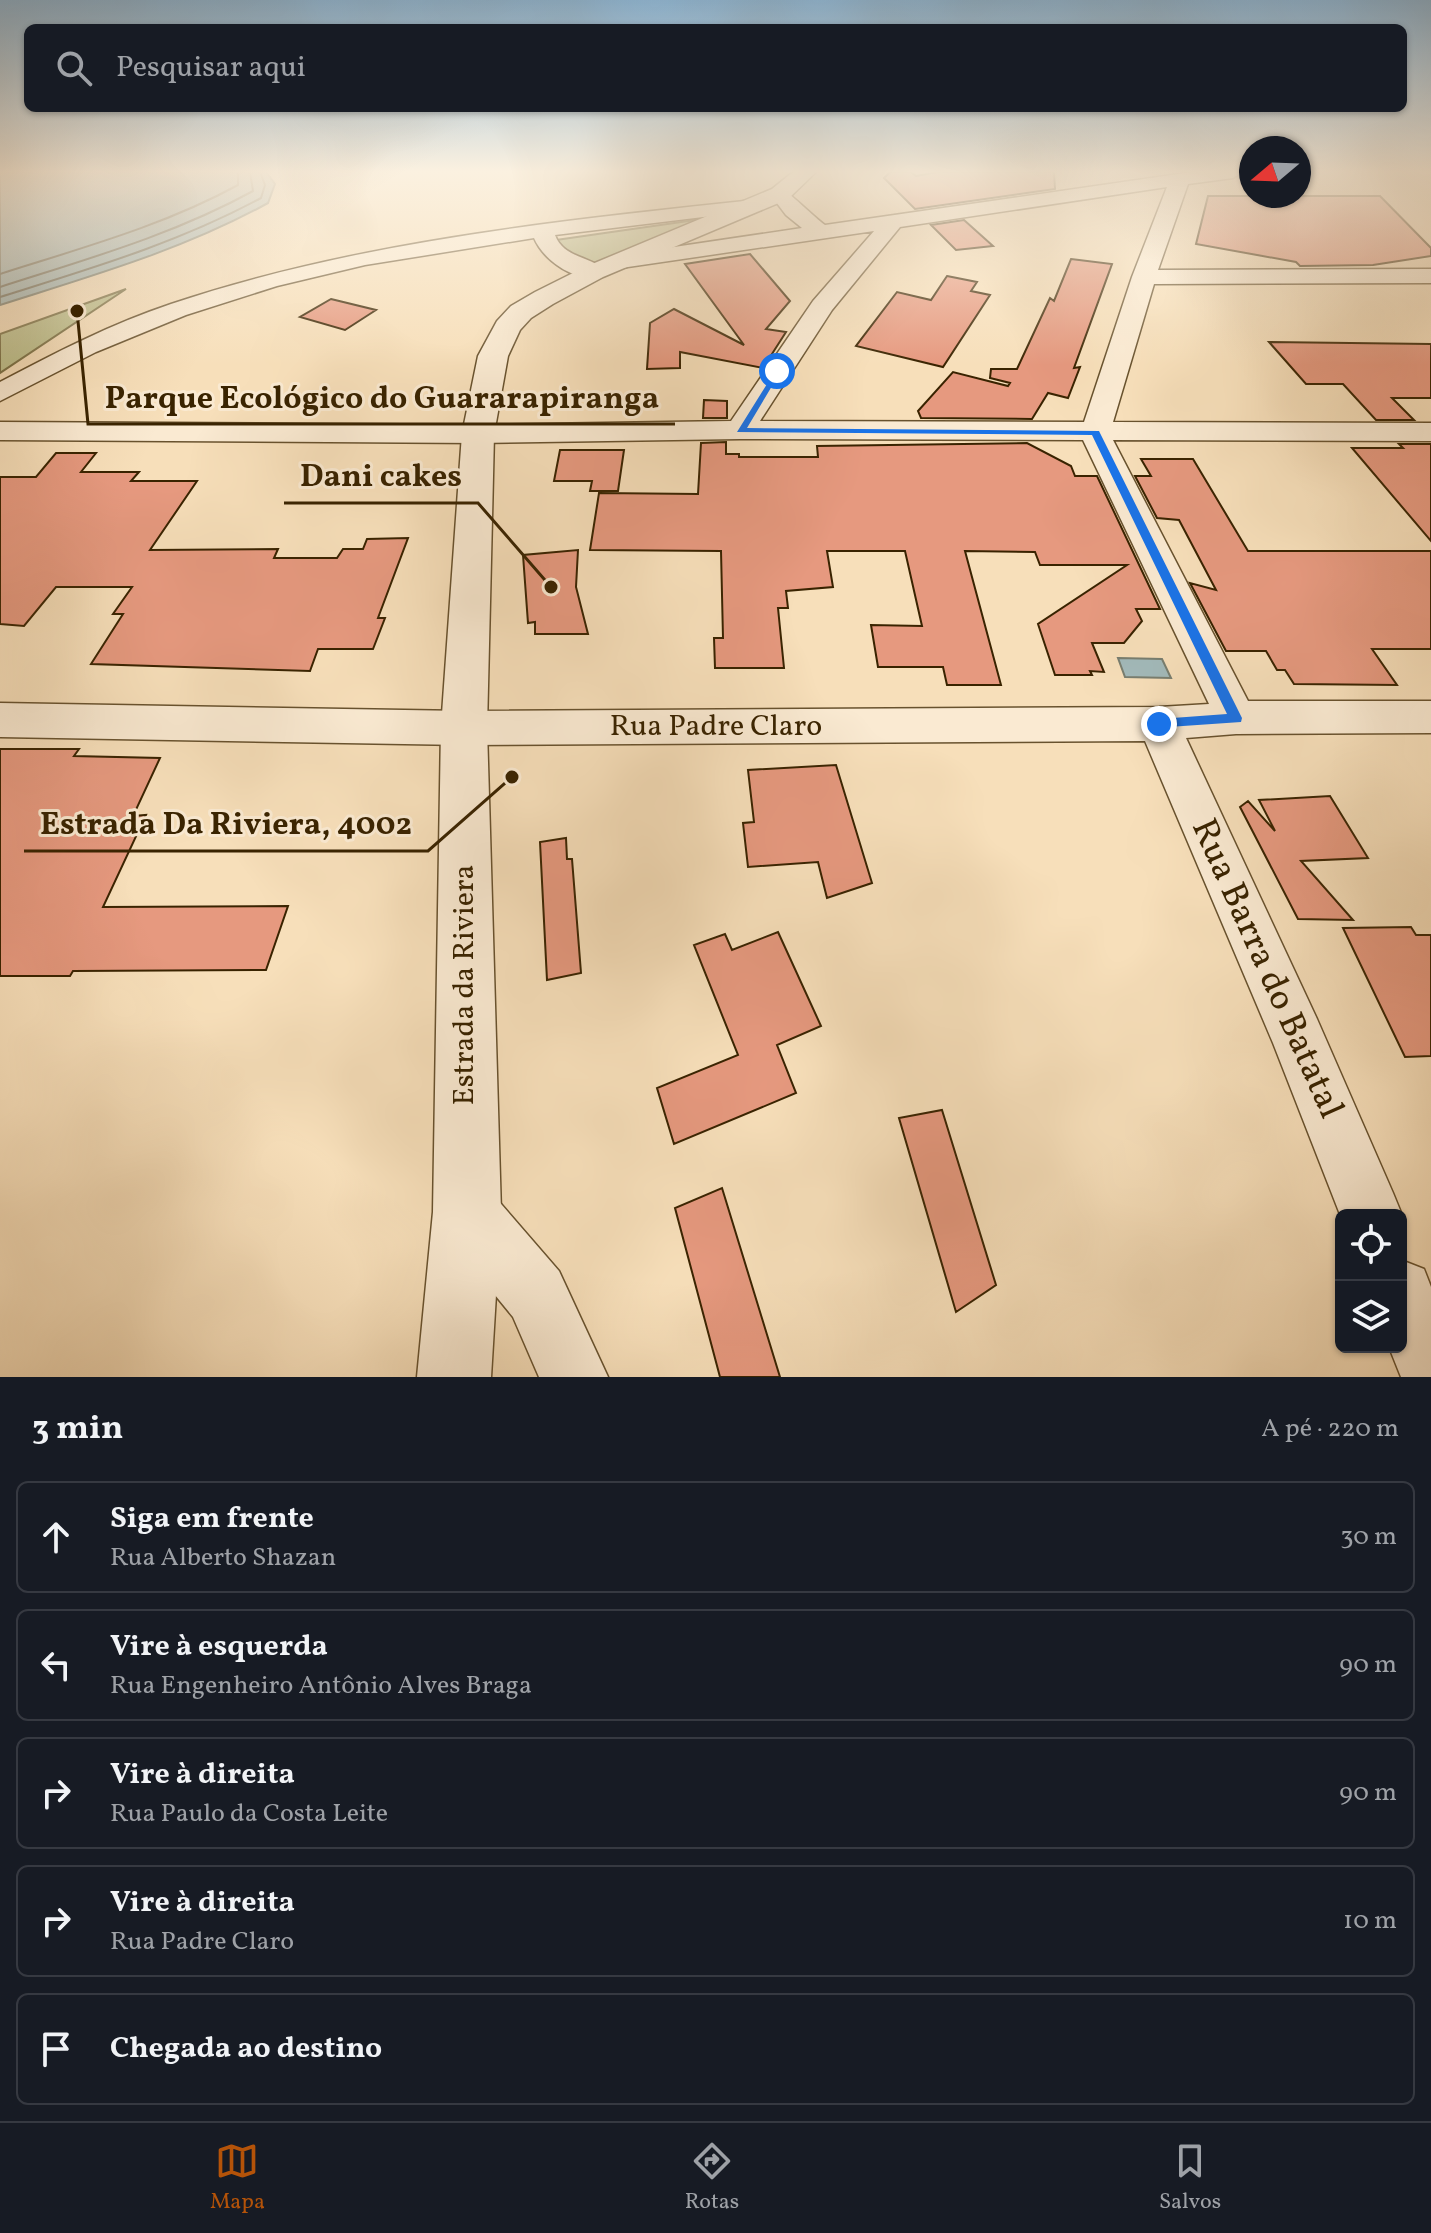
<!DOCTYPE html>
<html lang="pt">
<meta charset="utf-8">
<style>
body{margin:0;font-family:Vollkorn,serif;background:#242831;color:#f1f3f6}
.controls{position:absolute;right:24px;bottom:24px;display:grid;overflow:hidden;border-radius:12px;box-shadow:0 2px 6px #0004}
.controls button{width:72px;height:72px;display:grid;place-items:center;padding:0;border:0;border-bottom:2px solid #363941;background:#171b24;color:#f1f3f6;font:40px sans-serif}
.compass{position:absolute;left:1239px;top:136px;width:72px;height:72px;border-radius:50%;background:#171b24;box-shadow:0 2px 6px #0004;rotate:251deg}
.stop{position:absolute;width:24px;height:24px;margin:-18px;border:6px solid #1a73e8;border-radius:50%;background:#fff}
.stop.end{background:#1a73e8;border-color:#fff;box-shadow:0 2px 8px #0008}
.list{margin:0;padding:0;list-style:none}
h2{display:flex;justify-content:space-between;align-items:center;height:104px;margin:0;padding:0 32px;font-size:34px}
h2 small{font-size:26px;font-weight:400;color:#9ea1a6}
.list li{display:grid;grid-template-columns:52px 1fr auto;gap:24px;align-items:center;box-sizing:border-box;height:112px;margin:0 16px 16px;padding:0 16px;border:2px solid #363941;border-radius:12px}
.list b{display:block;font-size:30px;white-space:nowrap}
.list p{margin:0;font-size:26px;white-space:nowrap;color:#9ea1a6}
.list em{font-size:26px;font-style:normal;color:#9ea1a6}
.icon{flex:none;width:44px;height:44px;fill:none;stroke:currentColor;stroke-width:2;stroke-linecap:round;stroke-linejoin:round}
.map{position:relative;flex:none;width:1431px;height:1377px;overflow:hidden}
.search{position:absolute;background:#171b24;box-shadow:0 2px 6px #0004;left:24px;right:24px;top:24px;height:88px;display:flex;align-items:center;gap:20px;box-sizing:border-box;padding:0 28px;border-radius:12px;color:#9ea1a6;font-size:30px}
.sheet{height:744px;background:#171b24}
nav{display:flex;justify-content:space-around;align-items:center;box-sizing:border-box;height:112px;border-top:2px solid #363941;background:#171b24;font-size:22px;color:#9ea1a6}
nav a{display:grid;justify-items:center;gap:4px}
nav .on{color:#b45309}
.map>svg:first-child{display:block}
.green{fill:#bfc18e;stroke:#7c7247;stroke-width:2}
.water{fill:#a2babb;stroke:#787e70;stroke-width:2}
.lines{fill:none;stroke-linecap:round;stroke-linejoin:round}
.shore{stroke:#6e6e5e;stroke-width:2}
.building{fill:#e6997f;stroke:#392300;stroke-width:2}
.minor-casing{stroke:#68522e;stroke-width:3}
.tertiary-casing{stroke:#68522e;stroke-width:3}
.minor{fill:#faead2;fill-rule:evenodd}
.tertiary{fill:#faead2;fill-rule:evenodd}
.route{fill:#1a73e8}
.labels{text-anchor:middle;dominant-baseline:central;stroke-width:6;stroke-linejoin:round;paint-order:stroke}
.street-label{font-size:30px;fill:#392300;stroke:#faead2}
.near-street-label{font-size:36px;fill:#392300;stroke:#faead2}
.leader{fill:none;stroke:#392300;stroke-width:3}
.callout-dot{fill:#392300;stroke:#faead2;stroke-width:3}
.callout-label{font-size:32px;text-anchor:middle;font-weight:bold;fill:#392300;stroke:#faead2;stroke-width:6;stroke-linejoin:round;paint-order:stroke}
</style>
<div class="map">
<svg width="1431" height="1377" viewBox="0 0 1431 1377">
<rect width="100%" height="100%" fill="#f7dfba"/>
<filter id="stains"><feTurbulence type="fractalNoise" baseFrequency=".0025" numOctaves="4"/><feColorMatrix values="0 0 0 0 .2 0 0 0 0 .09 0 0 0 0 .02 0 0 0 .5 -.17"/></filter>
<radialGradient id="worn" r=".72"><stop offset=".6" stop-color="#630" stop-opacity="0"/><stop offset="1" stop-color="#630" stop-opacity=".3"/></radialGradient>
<path class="green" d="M723,216l-131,53 -18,-7 -18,-22z
M126,289l-126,84v-39z"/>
<path class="water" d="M0,172h266l9,12 -7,19c-85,47 -177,73 -268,102z
M1118,658l44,1 9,19 -46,-1z"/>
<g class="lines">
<path class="shore" d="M0,274c81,-26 163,-48 238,-89v-13
M0,287c87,-28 173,-52 253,-96l-3,-19
M0,297c89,-28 178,-54 261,-99l4,-13 -5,-13"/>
</g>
<path class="building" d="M890,172h21l5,4 22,-4h116l1,17 -140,20 -31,-31z
M1208,196h172l51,52v8l-58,9 -73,1 -4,-4 -100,-18z
M964,220l29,26 -37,4 -25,-25z
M750,254l40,47 -24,28 20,3 -23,36 -83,-16v16l-33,1 3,-46 24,-14 70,36 -59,-81z
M1071,259l41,5 -38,104 6,-1 -12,31 -20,-5 -16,26 -111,-1 -3,-7 35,-39 55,14 2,-3 -20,-5 1,-9h26l33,-71 4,3z
M947,276l30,6 -6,9 19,4 -47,72 -87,-21 41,-54 34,8z
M331,299l45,11 -31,20 -45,-13z
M1269,342l162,2v54h-39l22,22h-38l-33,-36h-37z
M704,400l23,1v17h-24z
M726,442v12h13v3h79l-1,-11 210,-3 44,23 4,10h22l63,133h-24l6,12 -18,22h-32l12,29 -14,-1 2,4h-37l-17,-51 89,-59h-87l-5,-13 -70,-1 36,134h-54l-4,-18h-65l-7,-42 51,1 -17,-75h-78l6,36 -47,4 2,17h-10l6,60h-69l-1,-30h9l-2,-87 -131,-1 9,-57 99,1 3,-51z
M1399,444h32v97l-79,-93h51z
M560,450h64l-6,41h-28l2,-10h-38z
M56,453h40l-15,19h58l-8,9h66l-47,69 128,-1 -4,9h63l6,-9h20l4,-10 41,-1 -30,80h7l-12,31h-55l-8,22 -219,-7 32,-50h-10l19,-27h-76l-32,39 -24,-2v-147h36z
M1141,459h52l55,92h183v98h-59l25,36 -103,-1 -9,-14h-8l-11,-19h-40l-36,-68 26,7 -37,-70 -22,-2 -22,-42h16z
M578,550l-2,37 12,47h-53v-12l-7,1 -5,-68z
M0,749h79l-5,7 86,2 -27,58 13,-1 -43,92 185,-1 -22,64 -193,1 -3,5h-70z
M836,765l36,118 -45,15 -9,-36 -70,5 -5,-44 11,-1 -6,-52z
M1330,796l38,62 -67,3 52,59 -55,-1 -58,-112 8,-6 27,30 -16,-31z
M566,838l1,21h5l9,114 -34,7 -7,-138z
M1411,927l5,8h15v121l-26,1 -62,-129z
M778,932l43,94 -44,19 19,48 -122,51 -17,-56 81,-33 -44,-110 31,-11 7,16z
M942,1110l54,175 -40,27 -57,-194z
M722,1188l58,189h-60l-45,-169z"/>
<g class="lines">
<defs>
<path id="minor" d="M1192,172h50l-9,6 -45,6 -30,86 273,-1v14l-277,1 -41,138 318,1v18l-318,-1 135,261h183v32l-195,1 -50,4 131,281 76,174 9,22 -1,2h-60l-68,-174 -128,-302 -681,4 -464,-8v-34l464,8 695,-4 50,-3 -126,-264 -343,-1 -262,4 -478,-3v-18l478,3 253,-4 82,-120 61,-70 -253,37 -8,-2 -3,-5 3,-5 189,-28 -16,-13 -16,-21 10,-6c7,2 35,30 45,37zM1167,187l-35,90 -48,145 -324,-1 72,-111 68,-83z
M754,200l7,2 3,4 -3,4 -206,25c9,24 36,20 51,37l-4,5c-26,6 -58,-16 -68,-39l-169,27 -88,21 -91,29 -90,37 -96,49v-19c55,-29 111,-58 171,-78 188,-63 386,-83 583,-104z
M467,1181l22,9 70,81 49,106h-69l-26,-60 -68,-83 -9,-22 9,-22z
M1401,1260l23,9 7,18v90h-30l-12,-30h12z"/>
<path id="tertiary" d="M793,172h23l-28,27 -185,78 -50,27 -22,14 -11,12 -12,26 -14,78 -7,294 14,484 -10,165h-74l16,-165 8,-484 21,-294 16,-78 19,-35 14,-15 24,-14 50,-25 187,-78z"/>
</defs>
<use href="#minor" class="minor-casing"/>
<use href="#tertiary" class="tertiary-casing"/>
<use href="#minor" class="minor"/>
<use href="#tertiary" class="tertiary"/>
</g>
<linearGradient id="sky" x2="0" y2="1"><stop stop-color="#8cb6d6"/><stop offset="0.47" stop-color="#fbf1e0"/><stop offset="1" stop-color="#fbf1e0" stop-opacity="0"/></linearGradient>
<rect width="1431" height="365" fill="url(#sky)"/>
<path class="route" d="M777,368l4,3 -34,57 352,3 143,287 -1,4 -87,6 -2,-4 7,-5 68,-5 -135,-279 -355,-3z"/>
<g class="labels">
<g class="street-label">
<text x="716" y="727">Rua Padre Claro</text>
<text transform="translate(465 985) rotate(-90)">Estrada da Riviera</text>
</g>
<g class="near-street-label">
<text transform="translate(1266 969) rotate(66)">Rua Barra do Batatal</text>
</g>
</g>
<path class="leader" d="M77 311L88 424H675M551 587L478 503H284M512 777L428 851H24"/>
<g class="callout-dot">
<circle cx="77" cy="311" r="8"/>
<circle cx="551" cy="587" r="8"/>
<circle cx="512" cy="777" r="8"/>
</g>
<g class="callout-label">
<text x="382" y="408">Parque Ecológico do Guararapiranga</text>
<text x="381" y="486">Dani cakes</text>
<text x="226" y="834">Estrada Da Riviera, 4002</text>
</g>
<rect width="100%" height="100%" filter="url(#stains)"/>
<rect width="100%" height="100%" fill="url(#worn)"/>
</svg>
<div class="controls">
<button><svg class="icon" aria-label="locate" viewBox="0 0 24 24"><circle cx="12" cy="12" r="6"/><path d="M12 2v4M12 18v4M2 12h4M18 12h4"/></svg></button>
<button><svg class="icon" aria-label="layers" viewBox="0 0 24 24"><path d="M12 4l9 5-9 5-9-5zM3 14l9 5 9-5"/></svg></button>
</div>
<svg class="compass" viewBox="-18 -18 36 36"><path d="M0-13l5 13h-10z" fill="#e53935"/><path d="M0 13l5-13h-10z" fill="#9ea1a6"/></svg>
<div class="stop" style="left:777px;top:371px"></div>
<div class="stop end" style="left:1159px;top:724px"></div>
<div class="search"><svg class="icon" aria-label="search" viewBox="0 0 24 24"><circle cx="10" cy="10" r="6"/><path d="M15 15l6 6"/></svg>Pesquisar aqui</div>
</div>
<section class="sheet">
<h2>3 min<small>A pé · 220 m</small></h2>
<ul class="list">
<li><svg class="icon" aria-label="ahead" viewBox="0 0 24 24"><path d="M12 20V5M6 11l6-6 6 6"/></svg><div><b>Siga em frente</b><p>Rua Alberto Shazan</p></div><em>30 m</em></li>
<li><svg class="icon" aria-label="left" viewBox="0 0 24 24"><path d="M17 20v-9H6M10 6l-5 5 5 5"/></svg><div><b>Vire à esquerda</b><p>Rua Engenheiro Antônio Alves Braga</p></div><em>90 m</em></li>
<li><svg class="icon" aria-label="right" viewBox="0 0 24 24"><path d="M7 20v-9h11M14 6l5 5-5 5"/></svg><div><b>Vire à direita</b><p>Rua Paulo da Costa Leite</p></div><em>90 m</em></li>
<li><svg class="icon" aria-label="right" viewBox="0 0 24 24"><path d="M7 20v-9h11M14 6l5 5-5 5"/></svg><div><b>Vire à direita</b><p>Rua Padre Claro</p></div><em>10 m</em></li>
<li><svg class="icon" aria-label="arrive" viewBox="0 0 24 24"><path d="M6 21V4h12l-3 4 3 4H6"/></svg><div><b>Chegada ao destino</b></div></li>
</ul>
</section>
<nav>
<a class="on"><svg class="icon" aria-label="map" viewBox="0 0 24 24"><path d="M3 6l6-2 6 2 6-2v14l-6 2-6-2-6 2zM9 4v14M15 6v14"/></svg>Mapa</a>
<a><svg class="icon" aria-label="directions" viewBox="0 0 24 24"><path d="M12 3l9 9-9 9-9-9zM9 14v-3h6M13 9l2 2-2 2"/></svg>Rotas</a>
<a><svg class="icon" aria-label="saved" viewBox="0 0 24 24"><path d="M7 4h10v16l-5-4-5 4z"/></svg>Salvos</a>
</nav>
